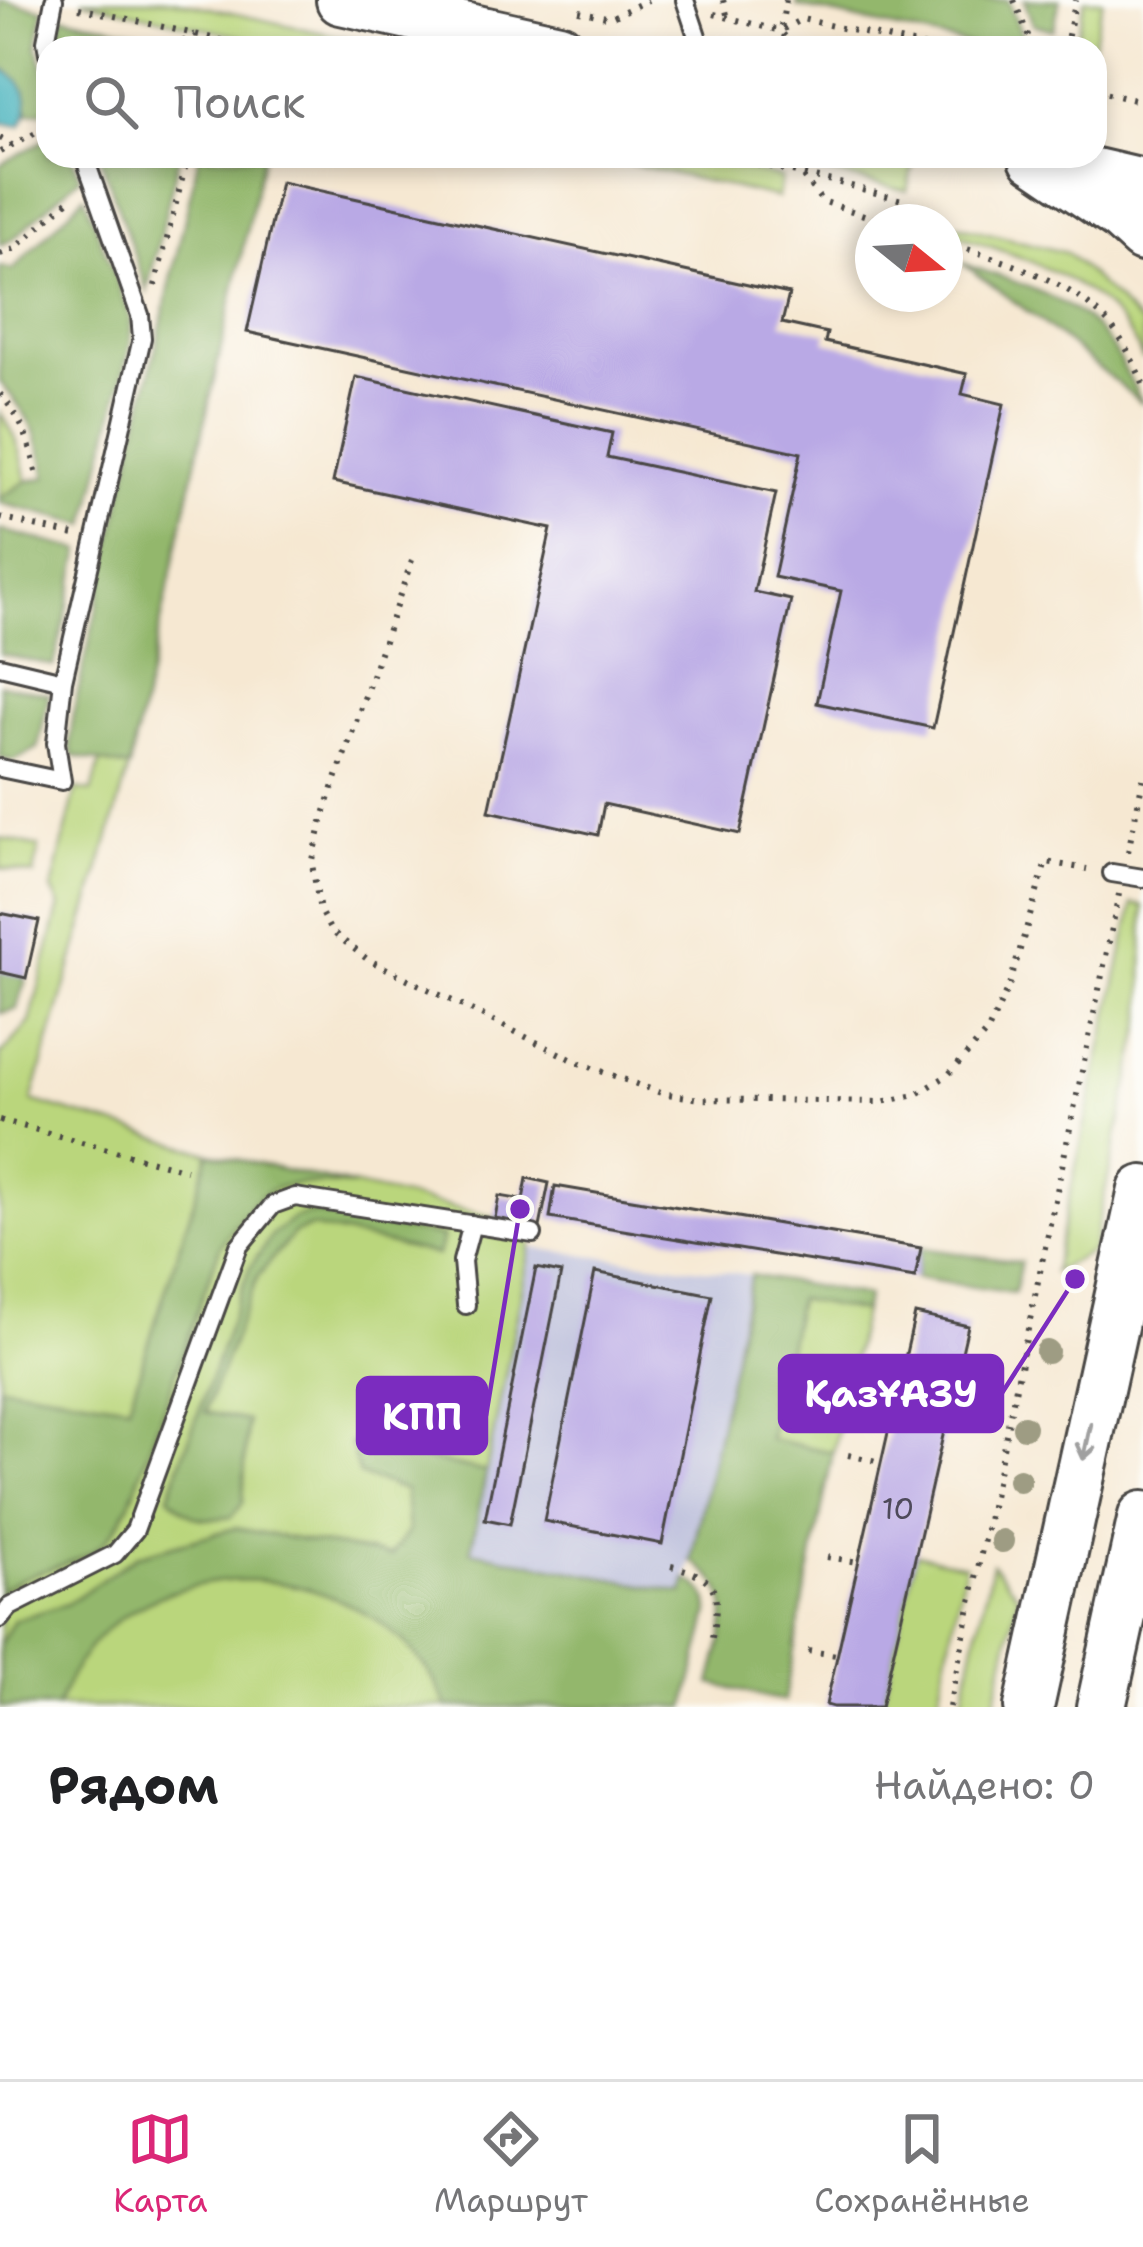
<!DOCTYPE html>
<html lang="ru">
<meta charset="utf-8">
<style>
body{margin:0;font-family:"Shantell Sans",sans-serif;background:#f6f6f6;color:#202124}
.compass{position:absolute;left:855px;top:204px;width:108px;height:108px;border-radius:50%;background:#fff;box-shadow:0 6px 18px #0003;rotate:108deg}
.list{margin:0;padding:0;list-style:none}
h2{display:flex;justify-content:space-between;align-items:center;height:156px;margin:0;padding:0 48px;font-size:51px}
h2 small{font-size:39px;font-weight:400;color:#757577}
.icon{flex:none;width:66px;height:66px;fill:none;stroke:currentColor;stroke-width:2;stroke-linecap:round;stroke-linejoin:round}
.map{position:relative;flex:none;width:1143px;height:1707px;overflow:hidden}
.search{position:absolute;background:#fff;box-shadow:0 6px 18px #0003;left:36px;right:36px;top:36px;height:132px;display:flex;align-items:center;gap:30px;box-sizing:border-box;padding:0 42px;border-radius:36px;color:#757577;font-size:45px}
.sheet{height:372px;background:#fff}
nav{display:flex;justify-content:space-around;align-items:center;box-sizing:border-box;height:168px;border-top:3px solid #e0e0e0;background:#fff;font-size:33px;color:#757577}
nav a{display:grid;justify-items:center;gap:6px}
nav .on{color:#db2777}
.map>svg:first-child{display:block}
.industrial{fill:#c0c2dd}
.green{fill:#bad67c;stroke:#728054;stroke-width:3}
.forest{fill:#93b76c;stroke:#5f714c;stroke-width:3}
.water{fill:#42b1bc;stroke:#366e74;stroke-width:3}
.building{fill:#b9a9e5}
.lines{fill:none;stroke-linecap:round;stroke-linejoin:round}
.lane-casing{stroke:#494744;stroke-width:22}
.secondary-casing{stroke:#494744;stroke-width:54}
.path{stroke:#494744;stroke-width:6;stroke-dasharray:3 9;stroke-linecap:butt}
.lane{stroke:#fff;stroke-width:16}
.secondary{stroke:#fff;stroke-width:48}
.tree{fill:#9e9c83}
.oneway{stroke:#a0a0a0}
.labels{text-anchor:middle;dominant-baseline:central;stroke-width:9;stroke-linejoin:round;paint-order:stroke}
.number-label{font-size:30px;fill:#4e4a5a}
.leader{fill:none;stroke:#7b2cbf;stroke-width:4.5}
.callout-dot{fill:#7b2cbf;stroke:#fdfcf7;stroke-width:4.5}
.callout{fill:#7b2cbf;stroke:#7b2cbf;stroke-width:4.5}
.callout-label{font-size:39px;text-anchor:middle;font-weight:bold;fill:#fff}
</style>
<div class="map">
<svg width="1143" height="1707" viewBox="0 0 1143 1707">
<rect width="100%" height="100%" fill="#fdfcf7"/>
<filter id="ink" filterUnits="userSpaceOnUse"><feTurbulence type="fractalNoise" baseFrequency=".00833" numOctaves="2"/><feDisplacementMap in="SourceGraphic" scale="24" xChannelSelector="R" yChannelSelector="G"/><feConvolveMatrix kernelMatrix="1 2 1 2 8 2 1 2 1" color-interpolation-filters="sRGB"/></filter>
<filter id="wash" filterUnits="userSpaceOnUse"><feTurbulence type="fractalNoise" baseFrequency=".004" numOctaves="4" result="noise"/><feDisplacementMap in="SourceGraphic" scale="48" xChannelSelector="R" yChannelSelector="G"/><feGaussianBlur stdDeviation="2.7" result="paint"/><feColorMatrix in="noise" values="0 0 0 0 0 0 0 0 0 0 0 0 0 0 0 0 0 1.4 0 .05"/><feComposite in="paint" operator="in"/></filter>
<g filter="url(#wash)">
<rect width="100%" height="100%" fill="#f6e8d2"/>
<path class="industrial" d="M531,1248l220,27 -67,318 -214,-42z"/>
<path class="green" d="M81,0h92l218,48h-102z
M1085,0h18l-11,48h-18z
M597,156h90l94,22 -3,20z
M756,156h124l33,7 -6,28z
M945,222l122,31 76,73v34c-30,-79 -126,-104 -198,-129z
M0,413c17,21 22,42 27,68l-27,17z
M100,762l29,6 -97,333 177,52 331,74 -7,7 -70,355 61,118h-524v-654h3l27,-31 30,-116 -8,-17 24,-100 16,3z
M0,838l39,9 -5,28 -34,-7z
M1133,904l10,2v113l-51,232 -39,21z
M798,1298l65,14 -30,140 -64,-12z
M916,1554l49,11 -28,142h-56z
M992,1564l26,31 -24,112h-33z"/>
<path class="forest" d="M0,0l43,9 -6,38 11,31v33l-20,2 -1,-15 -19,-27 -8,-2z
M798,0h210l19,48h-44l-186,-42z
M1024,0h36l-7,30 -20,-6z
M63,16l109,23 -13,9h-102z
M48,138v18h24l8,21 -67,62 -13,6v-80z
M100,156h79l-32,135z
M199,156h64l-134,612 -56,-12 -3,-12 3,-30z
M84,196l47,122v24l-44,183 -87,-22v-5l27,-17 20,-4c-9,-45 -17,-60 -47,-95v-115l13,3z
M962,263c52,19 114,34 148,82 13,18 22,40 33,59l-101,-82z
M0,530l81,20 -27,116 -54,-12z
M0,684l49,10 -11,54 -24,13 -14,-3z
M0,972l26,6 -9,31 -17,4z
M209,1153l145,33c-79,-5 -89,-8 -134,61l-90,256c-7,14 -15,29 -27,40 -28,26 -73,24 -103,49v-207l129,20z
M313,1213l130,24 -5,18 -126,-28 -18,6 -36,43 -53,136 42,9 -4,82 -12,14c-33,5 -40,2 -62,-21l80,-227 23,-34 22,-17z
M921,1248l100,14 -7,31 -99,-15z
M751,1275l116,21 -4,16 -65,-13 -29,140 64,13 -49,249 -73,-17c11,-49 33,-93 -20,-123z
M350,1443l136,29 -15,79 212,42 4,-14c15,9 22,15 22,33l-23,95h-239c-51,-129 -239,-168 -341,-77 -24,21 -38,48 -49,77h-57v-63l14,-24 53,-16 71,-49 97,-27 155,28 18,-25 -3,-41 -46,-15z"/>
<path class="water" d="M0,69c25,7 36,37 20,57l-20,-3z"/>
<g id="blocks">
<path class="building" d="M281,182l508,112 -7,29 45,10 -2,9 142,32 -5,20 42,10 -71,324 -116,-25 24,-112 -67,-14 27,-124 -554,-121z
M356,377l256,56 -5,24 169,36 -22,99 37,8 -51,234 -136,-30 -6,31 -109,-24 62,-282 -218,-47z
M0,913l39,8 -13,57 -26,-6z
M527,1178l22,5 -9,44 -45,-9 4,-22 24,4z
M555,1186l366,62 -6,30 -365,-60z
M536,1268l25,5 -51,251 -25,-5z
M595,1272l117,23 -50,249 -118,-23z
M915,1314l53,12 -87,381h-48l-7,-2z"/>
</g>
</g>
<g filter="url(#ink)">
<use href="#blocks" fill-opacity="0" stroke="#494744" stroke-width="3"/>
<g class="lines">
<defs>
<path id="lane" d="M685,0l16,48
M48,53l-2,-12 8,-41
M0,666l63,15
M0,768l62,13 -6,-38 7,-62 79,-343 -2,-23 -56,-159
M1112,873l31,5
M466,1305l-4,-44 10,-37
M0,1619l10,-12 105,-53 20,-24 104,-284 34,-41 22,-8 238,37"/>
<path id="secondary" d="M341,0l218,48
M1034,158l87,59 22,20
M1066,166l77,18
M1029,1707l114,-517
M1101,1707l42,-191"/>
</defs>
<use href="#lane" class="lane-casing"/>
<use href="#secondary" class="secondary-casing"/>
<path class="path" d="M723,0l5,18
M786,0l-6,31 15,16 7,1
M1014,0l19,48
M79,8l178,40
M579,11l31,7 38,-18
M714,14l66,17 22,-12 128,29
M173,48l22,-14
M1065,48l11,-48
M1095,91l48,11
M0,138l12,7 36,-18
M0,152l12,-7
M722,156l114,26 70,19
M803,177l19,24 63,21
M945,242c56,18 126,37 166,84 14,17 24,38 32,58
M0,254l15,-5 56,-51
M155,286l33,-130
M0,394c21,24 30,47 36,78
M0,518l74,17
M412,560l-89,257 -11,47 8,47 11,20 36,28 212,104 82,30 39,6 181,3 35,-7 32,-20 40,-44 22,-48 36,-121 41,7
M1128,852l15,-73
M0,1120l186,50
M868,1356l35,9
M848,1455l33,7
M827,1557l31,5
M671,1566c53,12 48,30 40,77
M808,1651l29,4
M949,1707l170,-813"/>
<use href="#lane" class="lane"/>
<use href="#secondary" class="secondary"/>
</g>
<g class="tree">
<circle cx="1047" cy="1352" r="12"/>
<circle cx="1024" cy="1427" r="12"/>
<circle cx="1019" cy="1480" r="12"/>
<circle cx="1002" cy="1541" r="12"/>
</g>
<defs><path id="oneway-shaft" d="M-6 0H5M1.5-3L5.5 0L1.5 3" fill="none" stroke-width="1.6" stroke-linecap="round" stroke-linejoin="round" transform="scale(3)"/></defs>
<use class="oneway" href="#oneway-shaft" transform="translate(1087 1442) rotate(102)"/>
</g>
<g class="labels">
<g class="number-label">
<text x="898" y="1508">10</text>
</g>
</g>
<path class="leader" d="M1075 1279L1002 1393M520 1209L486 1416"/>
<g class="callout-dot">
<circle cx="1075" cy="1279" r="12"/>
<circle cx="520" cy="1209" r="12"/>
</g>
<g class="callout">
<rect x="780" y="1356" width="222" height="75" rx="12"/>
<rect x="358" y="1378" width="128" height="75" rx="12"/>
</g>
<g class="callout-label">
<text x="891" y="1407">ҚазҰАЗУ</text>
<text x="422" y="1430">КПП</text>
</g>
</svg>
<svg class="compass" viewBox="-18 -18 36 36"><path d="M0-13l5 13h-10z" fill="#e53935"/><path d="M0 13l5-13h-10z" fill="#757577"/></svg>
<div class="search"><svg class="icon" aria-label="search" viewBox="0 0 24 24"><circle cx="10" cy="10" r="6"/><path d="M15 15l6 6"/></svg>Поиск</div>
</div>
<section class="sheet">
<h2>Рядом<small>Найдено: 0</small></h2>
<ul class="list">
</ul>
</section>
<nav>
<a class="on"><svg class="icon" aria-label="map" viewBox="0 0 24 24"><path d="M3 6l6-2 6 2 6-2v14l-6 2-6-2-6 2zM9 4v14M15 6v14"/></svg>Карта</a>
<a><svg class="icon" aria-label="directions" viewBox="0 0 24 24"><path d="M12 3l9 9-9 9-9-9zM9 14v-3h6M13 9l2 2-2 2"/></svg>Маршрут</a>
<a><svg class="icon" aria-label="saved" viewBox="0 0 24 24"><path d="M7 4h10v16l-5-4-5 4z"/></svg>Сохранённые</a>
</nav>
